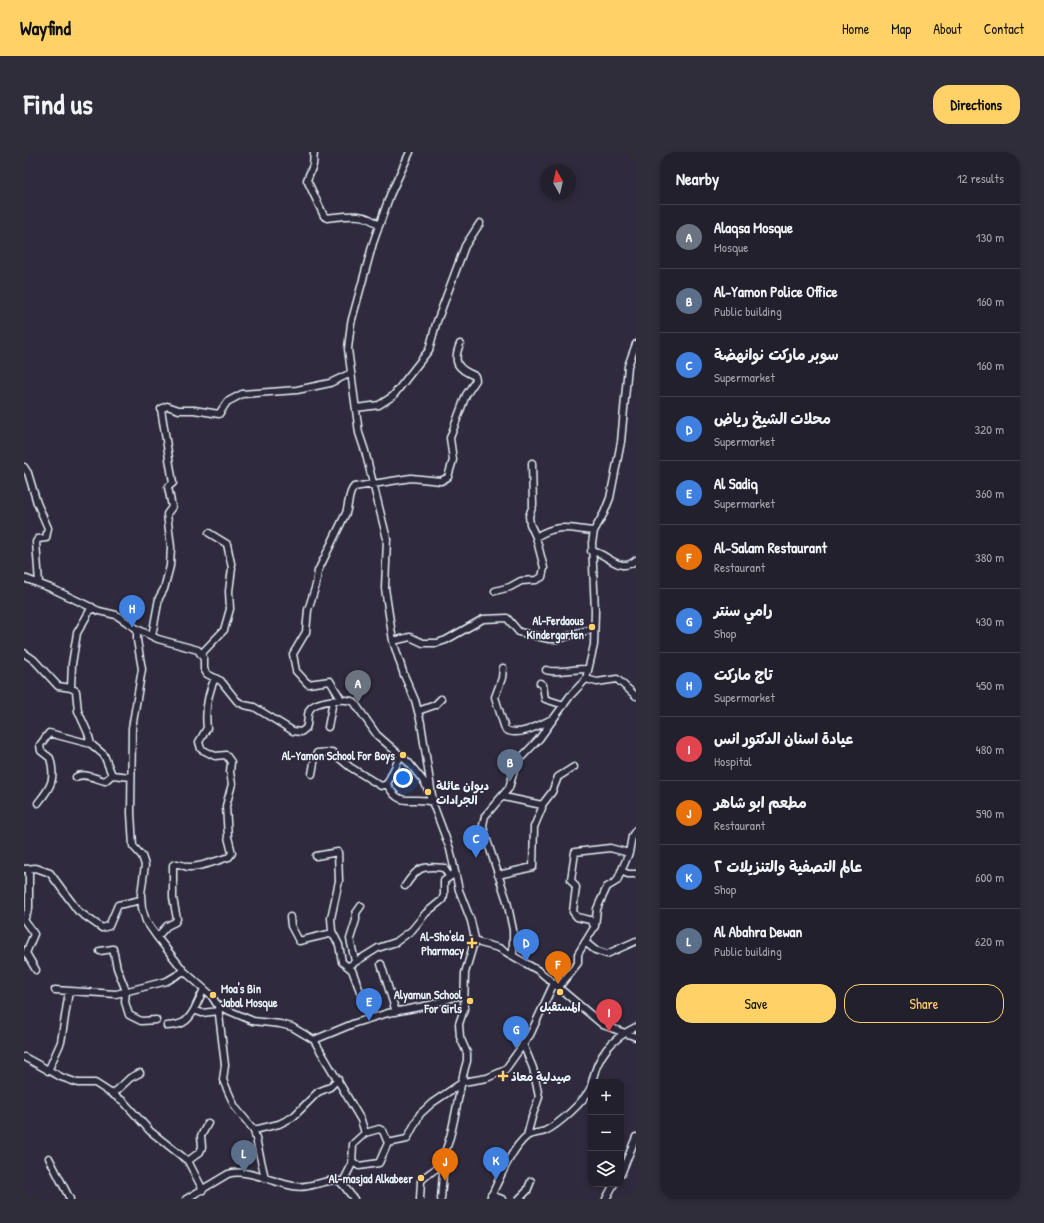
<!DOCTYPE html>
<meta charset="utf-8">
<style>
body{margin:0;font-family:"Patrick Hand","Playpen Sans Arabic",sans-serif;background:#2f2d3a;color:#f1f3f6}
.controls{position:absolute;right:12px;bottom:12px;display:grid;overflow:hidden;border-radius:8px;box-shadow:0 2px 6px #0003}
.controls button{width:36px;height:36px;display:grid;place-items:center;padding:0;border:0;border-bottom:1px solid #403e4a;background:#23202e;color:#f1f3f6;font:20px sans-serif}
.compass{position:absolute;left:516px;top:12px;width:36px;height:36px;border-radius:50%;background:#23202e;box-shadow:0 2px 6px #0003;rotate:352deg}
.you{position:absolute;left:379px;top:626px;width:14px;height:14px;margin:-10px;border:3px solid #fff;border-radius:50%;background:#1a73e8;box-shadow:0 0 0 6px #1a73e833}
.badge{display:grid;place-items:center;width:26px;height:26px;border-radius:50%;background:#ffd166;color:#fff;font-size:13px;font-weight:700}
.pin{position:absolute;translate:-50% -33px;filter:drop-shadow(0 1px 2px #0008)}
.pin::after{content:'';position:absolute;top:21px;width:14px;height:12px;background:inherit;clip-path:polygon(0 0,100% 0,50% 100%)}
.list{margin:0;padding:0;list-style:none}
h2{display:flex;justify-content:space-between;align-items:center;height:52px;margin:0;padding:0 16px;font-size:17px}
h2 small{font-size:13px;font-weight:400;color:#a3a3aa}
.list li{display:grid;grid-template-columns:26px 1fr auto;gap:12px;align-items:center;box-sizing:border-box;height:64px;padding:0 16px;border-top:1px solid #403e4a}
.list b{display:block;font-size:15px;white-space:nowrap}
.list p{margin:0;font-size:13px;white-space:nowrap;color:#a3a3aa}
.list em{font-size:13px;font-style:normal;color:#a3a3aa}
.actions{display:flex;gap:8px;padding:12px 16px}
.actions a{flex:1;padding:9px 0;border:1px solid #ffd166;border-radius:16px;text-align:center;font-size:14px;color:#ffd166}
.actions .main{background:#ffd166;color:#111}
.icon{flex:none;width:22px;height:22px;fill:none;stroke:currentColor;stroke-width:2;stroke-linecap:round;stroke-linejoin:round}
.map{position:relative;flex:none;width:612px;height:1047px;overflow:hidden;border-radius:16px}
header{display:flex;align-items:center;gap:24px;box-sizing:border-box;height:56px;padding:0 20px;background:#ffd166;color:#111}
header strong{font-size:19px}
nav{display:flex;gap:22px;margin-inline-start:auto;font-size:14px}
.intro{display:flex;align-items:center;justify-content:space-between;box-sizing:border-box;height:96px;padding:0 24px}
h1{margin:0;font-size:28px}
.button{padding:10px 18px;border-radius:16px;background:#ffd166;color:#111;font-size:14px;font-weight:700}
main{display:flex;gap:24px;padding:0 24px}
aside{flex:1;background:#23202e;border-radius:16px;box-shadow:0 2px 6px #0003}
.map>svg:first-child{display:block}
.lines{fill:none;stroke-linecap:round;stroke-linejoin:round}
.minor-casing{stroke:#e8f1f8;stroke-width:9}
.minor{stroke:#2f2a3d;stroke-width:6}
.poi-dot{fill:#ffd166;stroke:#2f2a3d;stroke-width:1.5}
.labels{text-anchor:middle;dominant-baseline:central;stroke-width:3;stroke-linejoin:round;paint-order:stroke}
.poi-label{font-size:12px;font-weight:bold;fill:#e8f1f8;stroke:#2f2a3d;text-anchor:end}
</style>
<header>
<strong>Wayfind</strong>
<nav><a>Home</a><a>Map</a><a>About</a><a>Contact</a></nav>
</header>
<div class="intro"><h1>Find us</h1><a class="button">Directions</a></div>
<main>
<div class="map">
<svg width="612" height="1047" viewBox="0 0 612 1047">
<rect width="100%" height="100%" fill="#2f2a3d"/>
<filter id="ink" filterUnits="userSpaceOnUse"><feTurbulence type="fractalNoise" baseFrequency=".025" numOctaves="2"/><feDisplacementMap in="SourceGraphic" scale="8" xChannelSelector="R" yChannelSelector="G"/><feConvolveMatrix kernelMatrix="1 2 1 2 8 2 1 2 1" color-interpolation-filters="sRGB"/></filter>
<g filter="url(#ink)">
<g class="lines">
<defs>
<path id="minor" d="M290,0l-1,13 -6,15 17,36 3,2c19,-2 38,-7 52,8
M332,256l23,-3 14,-9 36,-46 7,-26 29,-78 15,-23
M508,311l1,42 -4,11 1,8 6,13
M0,315l4,6 9,30 11,25 -2,10 -8,1 -2,3 3,41
M567,399c16,1 28,24 45,9
M0,426l29,11 46,22 17,4 21,14 21,10 40,11 6,9v10l3,5 14,7 16,20 7,4 10,2 39,24 8,1 5,-4c3,-6 0,-13 4,-19 5,-8 35,-12 44,-7l23,33 32,28 16,20 25,66 9,41 12,31 4,18 5,4 19,5 40,23 64,54 33,12
M471,439l15,-4 11,-6 15,-1 6,-3 2,-9 -8,-31c22,-14 34,-8 58,-6
M113,477v11l5,29 -10,59 -1,85 2,33 9,10 3,9 -4,29 1,14 4,13 11,16 27,34 27,24 7,11 7,59 -2,15 12,27 19,23 11,48
M128,484l7,-38 5,-9 6,-23 1,-19 -4,-33 5,-7 -4,-20 5,-4 -12,-74 6,-3 12,4h15l25,4 8,-12 15,-8 55,-4 33,-7 21,-10
M369,489l17,-4 13,6h14l9,-3 37,-21 24,-1 12,14 30,7h10l18,-6 17,-4
M0,501l10,7 24,26 13,2 5,3 2,20 10,22 3,11 13,11 8,20 19,2
M178,501l22,-23 6,-21 -1,-18 3,-23 -5,-24 -18,-11
M479,516l-1,10 -7,19 10,32c12,9 35,-4 47,-10
M522,518c9,4 30,-2 42,-1
M562,527l11,3 20,-3 19,17
M516,531l3,2 2,14 19,6
M47,536l1,-24 5,-31 15,-26
M317,547l-11,-18 -22,3 -12,-13 -3,-17 13,-22 2,-22 8,-25 2,-14 28,-58c3,-8 2,-20 8,-26l57,-9 30,3 7,-4 5,-17 -3,-22 16,-43 10,-15 -1,-4c-17,-7 -23,-13 -15,-32
M394,559l17,-6 6,-6
M304,575l5,-26
M288,622l3,-17 2,-4 15,-1 18,15 31,19 6,-2 14,-29
M52,625c8,-5 20,2 29,4l7,-6
M363,632c14,26 24,11 46,18l-12,-79 -6,-23 -11,-25 -11,-34 -8,-53 2,-49 -22,-88 -6,-18 -11,-84 3,-26 22,-80 17,-48 20,-43
M14,651c13,-16 18,-24 12,-45l-9,-7 -1,-6 9,-12 42,11
M518,653l10,-13 6,-15 16,-10
M605,701l3,-17 4,-6
M292,704l22,-4 1,29 -8,37 1,13 7,14 3,17 10,8 18,48
M0,717l12,-1 14,5 28,38 24,17 7,-2 9,-21 23,-5
M5,717v39l-5,12 10,14 -8,19 10,17
M597,719l7,3h8
M474,723l35,-8 1,-40 8,-19v-3l-38,-8
M381,734c12,-18 16,-21 39,-18l5,8
M266,765l1,9 8,15 34,-8
M133,785l10,-11 8,-4 2,-3 -4,-21v-33c6,-3 9,1 15,2 10,1 31,-7 41,-10l3,-4 -4,-16 -2,-31 6,-22 -2,-12 1,-10 -5,-7 -11,1 -14,-7 -2,-7 8,-14c-2,-17 1,-35 8,-50
M561,790l10,8 12,4 29,-13
M76,799l13,-2 4,19 9,23 -1,11 4,13 12,6 15,-1
M489,804v-26l-6,-29 -23,-70 -1,-6 2,-9 24,-28 7,-25 23,-24 31,-43 16,-17 8,-34 1,-34 -3,-68 2,-12 10,-18 6,-15 11,-56 7,-76 8,-22
M331,809l-5,-22 6,-19v-7l5,-7
M357,812l15,48
M325,814l29,-18 18,-6 16,-12 14,-17 16,-13 2,-5v-14l11,-8
M535,835l19,-24v-9l17,-28 2,-17 3,-7 7,-15 10,-6 12,-28 -19,-5 -35,4 -4,28 5,7 -3,25 4,5 13,3 5,6
M180,837l-10,21 8,3 17,-2
M31,838l61,4 51,-13 17,-10
M194,854l35,15 27,3 12,3 22,13 47,80 4,13 -12,11 -1,20 -10,20
M143,874c14,-1 20,-3 27,-16
M290,888l41,-17 33,-10 42,-8 34,-11
M499,892l10,24 6,29 -7,20 -5,19
M0,905l37,20 17,6h17l28,18 27,30 38,30 15,29
M24,919l13,-29 8,-51
M568,930c6,-27 19,-43 44,-55
M89,942l17,-16 10,-5
M230,978l25,-6 14,-7 25,-25 12,-5 8,-8
M341,981l14,-4 4,2 5,12 19,-4 13,-25 12,-11 31,-21 24,-4 18,-8 25,-35 24,-52
M25,1006l21,41
M164,1009l12,-9 2,-5 -1,-11 7,-13
M417,1009l2,13 -2,25
M329,1010l6,4 20,-3 9,-20
M597,1022l15,-37
M467,1043l11,4
M162,1047l42,-25c18,-6 47,9 65,12 15,3 28,-5 43,-6l5,2 13,17
M396,1047l1,-18c5,-7 13,-9 18,-16 16,-28 18,-73 28,-104v-8l-7,-16 -1,-13 5,-15 1,-36 10,-34
M466,1047c8,-17 22,-52 37,-63 5,-3 13,-3 18,-5 13,-6 40,-30 46,-44
M495,1047l8,-8 4,-10
M582,1047l8,-15"/>
</defs>
<use href="#minor" class="minor-casing"/>
<use href="#minor" class="minor"/>
</g>
</g>
<g class="poi-dot">
<circle cx="568" cy="475" r="4"/>
<circle cx="379" cy="603" r="4"/>
<circle cx="404" cy="640" r="4"/>
<path d="M446 785h4v4h4v4h-4v4h-4v-4h-4v-4h4z"/>
<circle cx="536" cy="840" r="4"/>
<circle cx="189" cy="843" r="4"/>
<circle cx="446" cy="849" r="4"/>
<path d="M477 918h4v4h4v4h-4v4h-4v-4h-4v-4h4z"/>
<circle cx="397" cy="1026" r="4"/>
</g>
<g class="labels">
<g class="poi-label">
<text x="560" y="468">Al-Ferdaous<tspan x="560" dy="14">Kindergarten</tspan></text>
<text x="371" y="603">Al-Yamon School For Boys</text>
<text x="412" y="633" text-anchor="start">ديوان عائلة<tspan x="412" dy="14">الجرادات</tspan></text>
<text x="440" y="784">Al-Sho'ela<tspan x="440" dy="14">Pharmacy</tspan></text>
<text x="197" y="836" text-anchor="start">Moa's Bin<tspan x="197" dy="14">Jabal Mosque</tspan></text>
<text x="438" y="842">Alyamun School<tspan x="438" dy="14">For Girls</tspan></text>
<text x="536" y="854" text-anchor="middle">المستقبل</text>
<text x="487" y="924" text-anchor="start">صيدلية معاذ</text>
<text x="389" y="1026">Al-masjad Alkabeer</text>
</g>
</g>
</svg>
<div class="controls">
<button>+</button>
<button>−</button>
<button><svg class="icon" aria-label="layers" viewBox="0 0 24 24"><path d="M12 4l9 5-9 5-9-5zM3 14l9 5 9-5"/></svg></button>
</div>
<svg class="compass" viewBox="-18 -18 36 36"><path d="M0-13l5 13h-10z" fill="#e53935"/><path d="M0 13l5-13h-10z" fill="#a3a3aa"/></svg>
<div class="you"></div>
<div class="pin badge" style="left:334px;top:551px;background:#6b7280">A</div>
<div class="pin badge" style="left:486px;top:630px;background:#5c6f8a">B</div>
<div class="pin badge" style="left:452px;top:706px;background:#3f7fe0">C</div>
<div class="pin badge" style="left:502px;top:810px;background:#3f7fe0">D</div>
<div class="pin badge" style="left:345px;top:869px;background:#3f7fe0">E</div>
<div class="pin badge" style="left:534px;top:832px;background:#e8710a">F</div>
<div class="pin badge" style="left:492px;top:897px;background:#3f7fe0">G</div>
<div class="pin badge" style="left:108px;top:476px;background:#3f7fe0">H</div>
<div class="pin badge" style="left:585px;top:880px;background:#e0444e">I</div>
<div class="pin badge" style="left:421px;top:1029px;background:#e8710a">J</div>
<div class="pin badge" style="left:472px;top:1028px;background:#3f7fe0">K</div>
<div class="pin badge" style="left:220px;top:1021px;background:#5c6f8a">L</div>
</div>
<aside>
<h2>Nearby<small>12 results</small></h2>
<ul class="list">
<li><span class="badge" style="background:#6b7280">A</span><div><b>Alaqsa Mosque</b><p>Mosque</p></div><em>130 m</em></li>
<li><span class="badge" style="background:#5c6f8a">B</span><div><b>Al-Yamon Police Office</b><p>Public building</p></div><em>160 m</em></li>
<li><span class="badge" style="background:#3f7fe0">C</span><div><b>سوبر ماركت نوانهضة</b><p>Supermarket</p></div><em>160 m</em></li>
<li><span class="badge" style="background:#3f7fe0">D</span><div><b>محلات الشيخ رياض</b><p>Supermarket</p></div><em>320 m</em></li>
<li><span class="badge" style="background:#3f7fe0">E</span><div><b>Al Sadiq</b><p>Supermarket</p></div><em>360 m</em></li>
<li><span class="badge" style="background:#e8710a">F</span><div><b>Al-Salam Restaurant</b><p>Restaurant</p></div><em>380 m</em></li>
<li><span class="badge" style="background:#3f7fe0">G</span><div><b>رامي سنتر</b><p>Shop</p></div><em>430 m</em></li>
<li><span class="badge" style="background:#3f7fe0">H</span><div><b>تاج ماركت</b><p>Supermarket</p></div><em>450 m</em></li>
<li><span class="badge" style="background:#e0444e">I</span><div><b>عيادة اسنان الدكتور انس</b><p>Hospital</p></div><em>480 m</em></li>
<li><span class="badge" style="background:#e8710a">J</span><div><b>مطعم ابو شاهر</b><p>Restaurant</p></div><em>590 m</em></li>
<li><span class="badge" style="background:#3f7fe0">K</span><div><b>عالم التصفية والتنزيلات ٢</b><p>Shop</p></div><em>600 m</em></li>
<li><span class="badge" style="background:#5c6f8a">L</span><div><b>Al Abahra Dewan</b><p>Public building</p></div><em>620 m</em></li>
</ul>
<div class="actions"><a class="main">Save</a><a>Share</a></div>
</aside>
</main>
